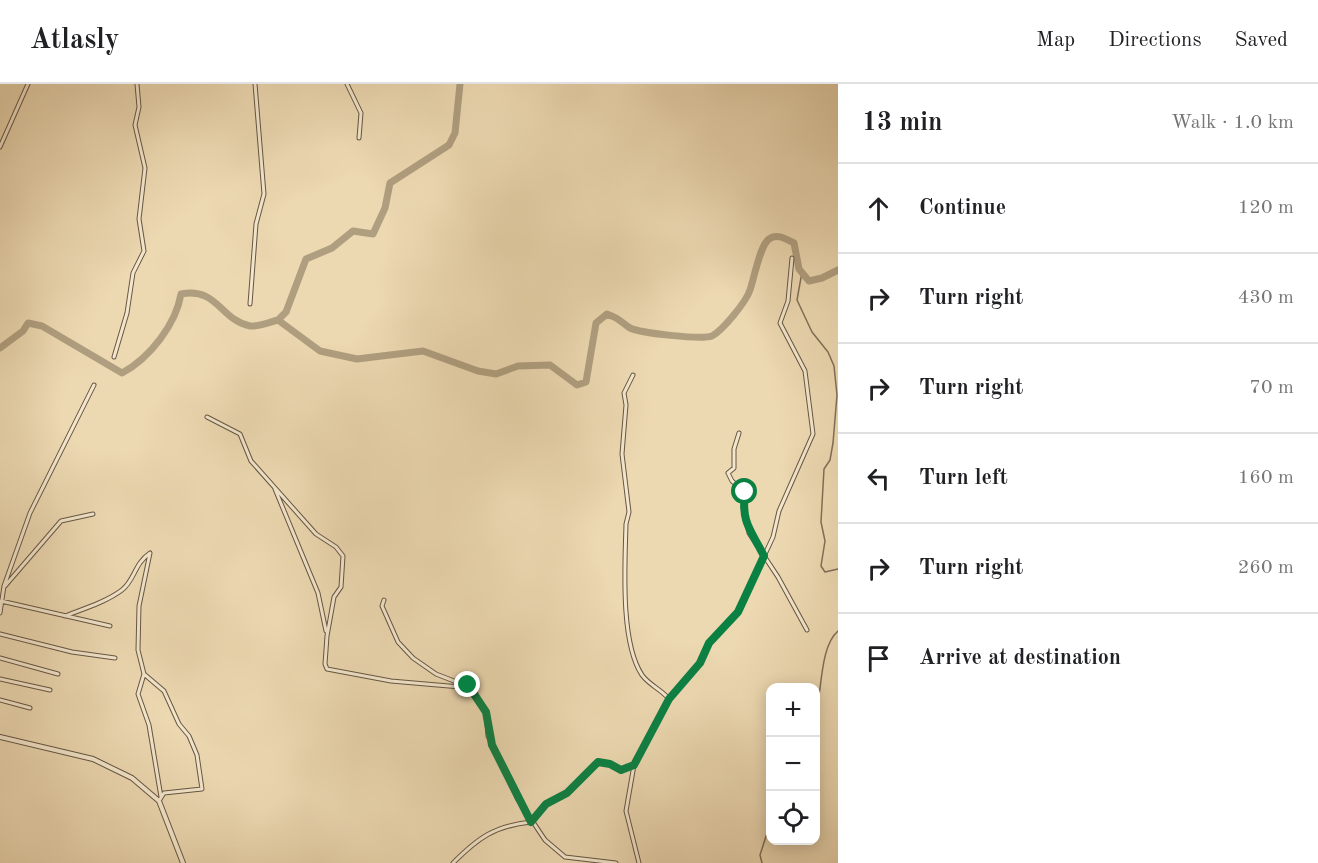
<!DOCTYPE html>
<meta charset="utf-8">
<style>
body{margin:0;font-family:"Old Standard TT",serif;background:#f2f2f2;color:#202124}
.controls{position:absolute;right:18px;bottom:18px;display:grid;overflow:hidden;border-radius:12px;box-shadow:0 3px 15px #0003}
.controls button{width:54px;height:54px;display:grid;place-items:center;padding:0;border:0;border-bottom:2px solid #e0e0e0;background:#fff;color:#202124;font:30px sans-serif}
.stop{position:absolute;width:18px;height:18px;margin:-14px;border:4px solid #0b8043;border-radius:50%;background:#fff}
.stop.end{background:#0b8043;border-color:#fff;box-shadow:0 2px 6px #0008}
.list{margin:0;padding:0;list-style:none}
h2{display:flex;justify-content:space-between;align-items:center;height:78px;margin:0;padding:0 24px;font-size:26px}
h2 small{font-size:20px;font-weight:400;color:#757577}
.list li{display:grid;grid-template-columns:39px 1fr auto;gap:18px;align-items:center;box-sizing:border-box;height:90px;padding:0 24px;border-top:2px solid #e0e0e0}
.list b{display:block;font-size:22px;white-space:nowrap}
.list em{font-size:20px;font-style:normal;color:#757577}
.icon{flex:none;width:33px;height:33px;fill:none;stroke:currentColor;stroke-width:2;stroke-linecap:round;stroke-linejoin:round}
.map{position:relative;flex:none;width:838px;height:779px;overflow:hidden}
header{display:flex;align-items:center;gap:36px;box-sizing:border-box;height:84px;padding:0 30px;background:#fff;border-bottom:2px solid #e0e0e0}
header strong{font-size:28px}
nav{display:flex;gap:33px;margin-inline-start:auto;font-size:21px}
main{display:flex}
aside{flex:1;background:#fff}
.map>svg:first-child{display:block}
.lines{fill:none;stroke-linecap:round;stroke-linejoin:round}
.stream{stroke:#807059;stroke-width:1.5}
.river{stroke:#af9e7f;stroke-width:7}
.minor-casing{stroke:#665744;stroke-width:5}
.tertiary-casing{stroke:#665744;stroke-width:6}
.minor{stroke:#f3e6cc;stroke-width:3}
.tertiary{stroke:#f3e6cc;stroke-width:4}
.route{stroke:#0b8043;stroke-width:8}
</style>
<header>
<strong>Atlasly</strong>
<nav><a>Map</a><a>Directions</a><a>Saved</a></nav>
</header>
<main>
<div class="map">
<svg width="838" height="779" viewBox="0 0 838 779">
<rect width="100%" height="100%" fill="#ecd8b1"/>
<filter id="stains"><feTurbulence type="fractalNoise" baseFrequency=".00333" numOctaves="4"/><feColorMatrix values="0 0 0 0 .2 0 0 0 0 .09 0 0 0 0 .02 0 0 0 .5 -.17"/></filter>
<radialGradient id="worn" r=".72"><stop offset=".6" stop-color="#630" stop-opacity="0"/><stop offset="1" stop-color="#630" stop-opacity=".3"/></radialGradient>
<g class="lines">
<path class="stream" d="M802,188l-5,28 15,32 16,20 6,14 3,29 -4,48 -3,17 -6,9 -3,53 4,19 -4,25 4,6 13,-3
M816,629c6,-22 4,-67 22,-82
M770,698v7
M762,779l-2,-8 10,-31"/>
<path class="river" d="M278,236l8,-8 20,-53 26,-11 21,-17 20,3 12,-26 5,-25 59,-38 6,-12 5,-49
M0,264l23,-17 5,-8 14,3 80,47c28,-15 54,-49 59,-79 37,-7 39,26 69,32 8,1 20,-4 28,-6l42,31 37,8 66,-8 55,20 18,3 22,-8 32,-1 27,20 9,-3 10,-59 11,-9c12,4 14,8 23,14 10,5 71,12 82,8 11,-6 34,-34 38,-46 4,-11 10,-45 19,-51 8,-6 17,0 25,4l5,26 10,12 13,-3 16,-8"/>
<defs>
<path id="minor" d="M347,0l14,29 -2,25
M0,63l28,-63
M250,220l6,-80 8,-30 -9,-110
M114,273l13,-44 6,-40 11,-22 -5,-32 6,-51 -10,-43 4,-18 -2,-23
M633,291l-9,18 2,12 -4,49 7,58 -3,12c-1,40 -6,118 16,151 7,10 19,14 27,24
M207,333l33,17 11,27 65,73 20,13 7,9 -2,31 -7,10 -7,39 -2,28 2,5 64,12 81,7
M739,349l-5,16v19l-6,5 4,8 13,11 -2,15 6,26 29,44 29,53
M275,405l43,104 8,38
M5,502l56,-65 32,-7
M384,516l-2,6 16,36 15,16 23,16 36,14 14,24 2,24 29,62 28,42 20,17 51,6
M1,517l109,25
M0,529l4,-27 26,-73 64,-128
M65,532c18,-7 41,-14 57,-26 13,-10 12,-26 28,-37l-11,53 -1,44 6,24 20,17 15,33 10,12 8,19 5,34 -38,4 -5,8
M0,550l72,18 43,6
M0,574l58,16
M144,590l-6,20 11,31 12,72
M0,595l50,11
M0,616l30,8
M453,779c25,-25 41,-37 78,-41l15,-18 20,-11 32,-31 12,2 11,6 13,-5
M639,779l-13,-52 8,-46 35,-66 31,-36 9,-20 29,-31 35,-75 6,-26 34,-77 -8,-63 -25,-48 8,-22 4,-43"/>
<path id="tertiary" d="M0,653l93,22 39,19 27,23 24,62"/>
</defs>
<use href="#minor" class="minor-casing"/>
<use href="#tertiary" class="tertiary-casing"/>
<use href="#minor" class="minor"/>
<use href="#tertiary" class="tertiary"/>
</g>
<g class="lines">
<path class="route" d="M468,601l18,27 6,33 39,77 15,-18 21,-11 31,-31 12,2 11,6 13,-5 35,-66 31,-36 9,-20 29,-31 26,-56c-13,-26 -23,-33 -19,-64"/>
</g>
<rect width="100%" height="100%" filter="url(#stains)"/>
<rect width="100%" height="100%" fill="url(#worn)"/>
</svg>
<div class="controls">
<button>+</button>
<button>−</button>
<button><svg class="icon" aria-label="locate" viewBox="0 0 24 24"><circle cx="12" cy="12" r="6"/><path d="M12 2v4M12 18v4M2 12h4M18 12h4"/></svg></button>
</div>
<div class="stop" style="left:745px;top:408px"></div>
<div class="stop end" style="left:468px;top:601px"></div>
</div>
<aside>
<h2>13 min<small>Walk · 1.0 km</small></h2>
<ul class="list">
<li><svg class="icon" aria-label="ahead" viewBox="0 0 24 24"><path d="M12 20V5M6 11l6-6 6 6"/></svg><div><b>Continue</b></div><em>120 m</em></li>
<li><svg class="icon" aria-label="right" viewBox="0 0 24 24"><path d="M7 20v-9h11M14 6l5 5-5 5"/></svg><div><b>Turn right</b></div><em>430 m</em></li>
<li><svg class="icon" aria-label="right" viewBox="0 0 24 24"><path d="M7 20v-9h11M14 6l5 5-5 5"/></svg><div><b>Turn right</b></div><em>70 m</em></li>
<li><svg class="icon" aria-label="left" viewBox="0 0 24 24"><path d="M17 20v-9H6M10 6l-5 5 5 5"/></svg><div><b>Turn left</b></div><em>160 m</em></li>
<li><svg class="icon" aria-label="right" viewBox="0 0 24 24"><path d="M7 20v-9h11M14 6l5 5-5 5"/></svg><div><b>Turn right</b></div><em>260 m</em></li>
<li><svg class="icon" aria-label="arrive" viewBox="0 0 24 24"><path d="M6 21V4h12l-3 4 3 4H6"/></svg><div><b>Arrive at destination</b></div></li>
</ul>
</aside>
</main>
